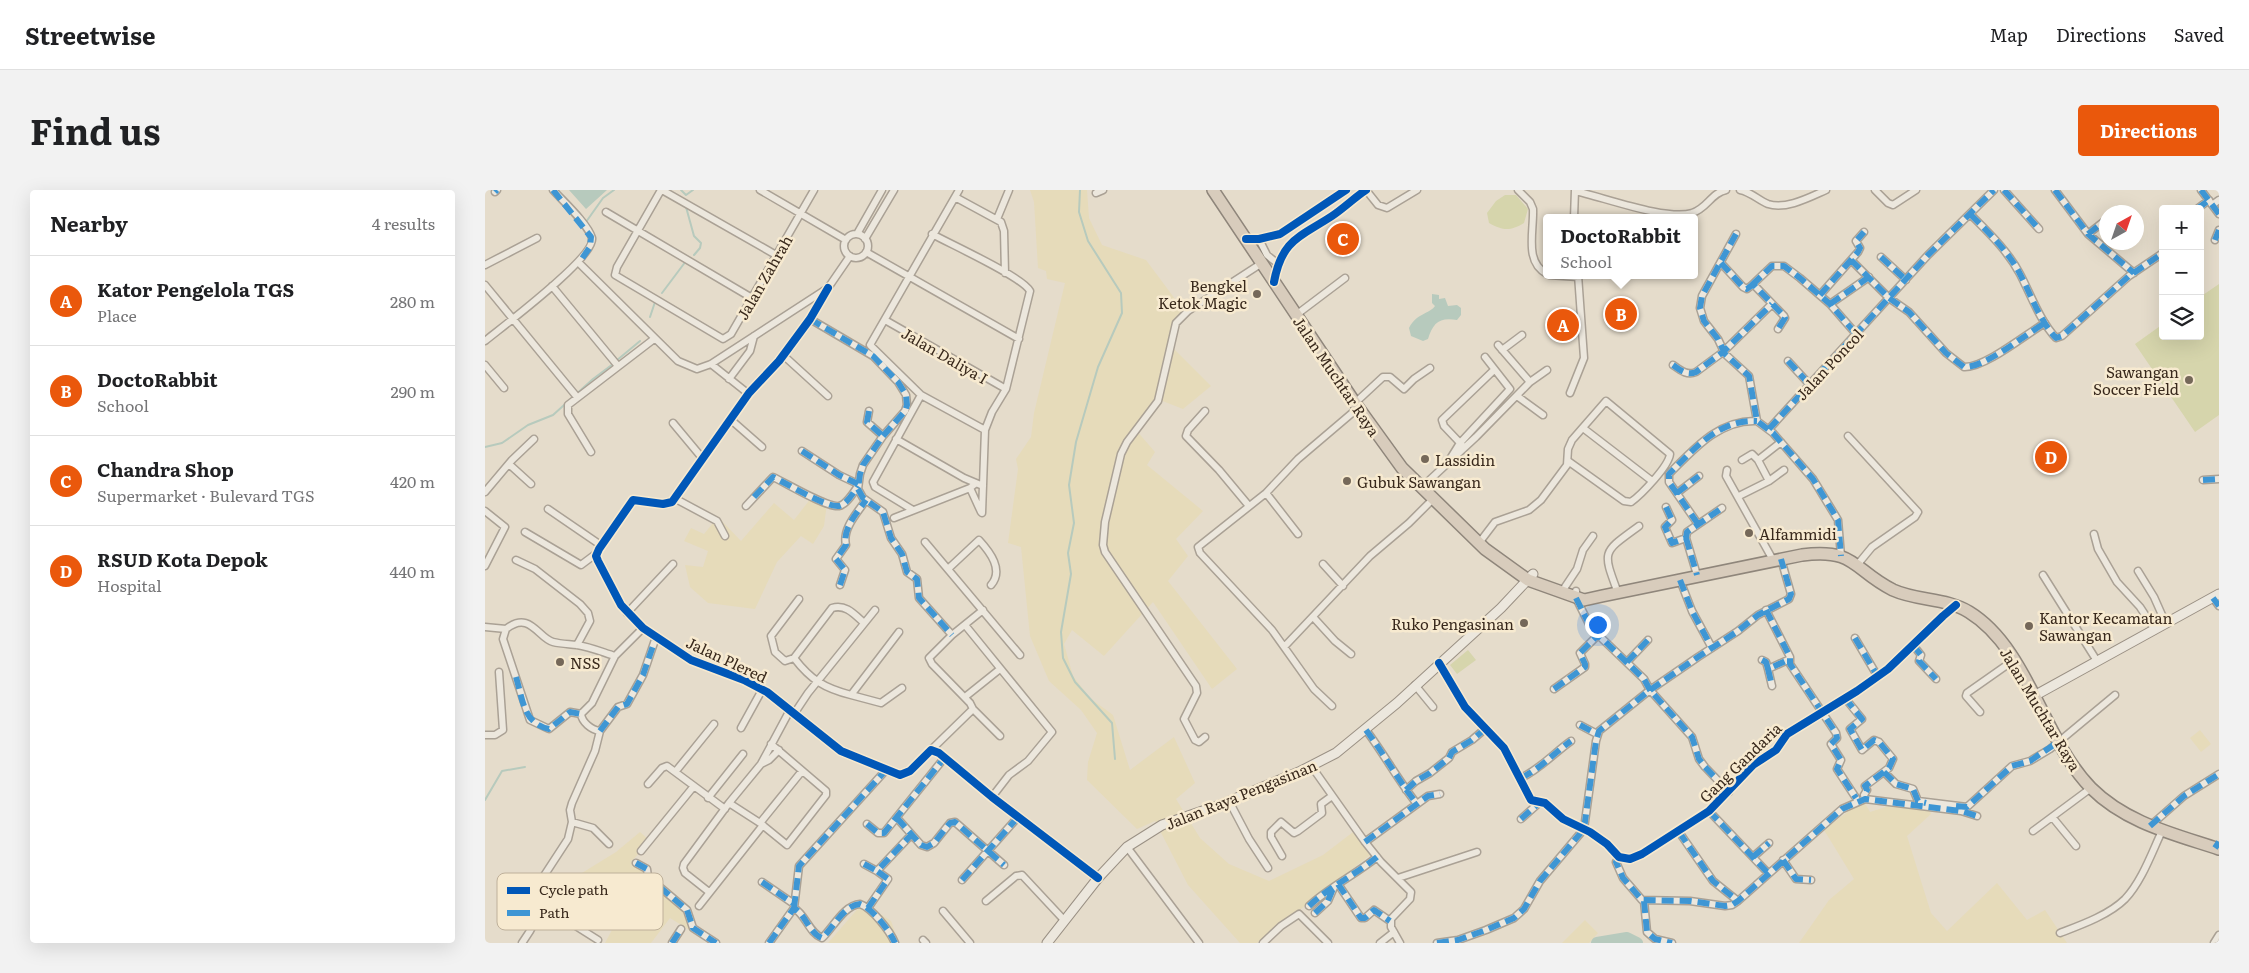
<!DOCTYPE html>
<meta charset="utf-8">
<style>
body{margin:0;font-family:Literata,serif;background:#f2f2f2;color:#202124}
.controls{position:absolute;right:15px;top:15px;display:grid;overflow:hidden;border-radius:5px;box-shadow:0 5px 20px #0002}
.controls button{width:45px;height:45px;display:grid;place-items:center;padding:0;border:0;border-bottom:1px solid #e0e0e0;background:#fff;color:#202124;font:25px sans-serif}
.compass{position:absolute;left:1614px;top:15px;width:45px;height:45px;border-radius:50%;background:#fff;box-shadow:0 5px 20px #0002;rotate:40deg}
.you{position:absolute;left:1112px;top:434px;width:18px;height:18px;margin:-12px;border:4px solid #fff;border-radius:50%;background:#1a73e8;box-shadow:0 0 0 8px #1a73e833}
.badge{display:grid;place-items:center;width:32px;height:32px;border-radius:50%;background:#ea580c;color:#fff;font-size:16px;font-weight:700}
.pin{position:absolute;translate:-50% -50%;border:2px solid #fff;box-shadow:0 1px 5px #0006}
.popup{position:absolute;left:1058px;top:24px;width:155px;height:65px;box-sizing:border-box;display:grid;place-content:center;border-radius:5px;background:#fff;filter:drop-shadow(0 1px 4px #0005);font-size:16px;white-space:nowrap;color:#757577}
.popup b{font-size:19px;color:#202124}
.popup::after{content:'';position:absolute;left:50%;top:100%;margin-left:-10px;border:10px solid transparent;border-top-color:#fff}
.list{margin:0;padding:0;list-style:none}
h2{display:flex;justify-content:space-between;align-items:center;height:65px;margin:0;padding:0 20px;font-size:21px}
h2 small{font-size:16px;font-weight:400;color:#757577}
.list li{display:grid;grid-template-columns:32px 1fr auto;gap:15px;align-items:center;box-sizing:border-box;height:90px;padding:0 20px;border-top:1px solid #e0e0e0}
.list b{display:block;font-size:19px;white-space:nowrap}
.list p{margin:0;font-size:16px;white-space:nowrap;color:#757577}
.list em{font-size:16px;font-style:normal;color:#757577}
.icon{flex:none;width:28px;height:28px;fill:none;stroke:currentColor;stroke-width:2;stroke-linecap:round;stroke-linejoin:round}
.map{position:relative;flex:none;width:1734px;height:753px;overflow:hidden;border-radius:5px}
header{display:flex;align-items:center;gap:30px;box-sizing:border-box;height:70px;padding:0 25px;background:#fff;border-bottom:1px solid #e0e0e0}
header strong{font-size:24px}
nav{display:flex;gap:28px;margin-inline-start:auto;font-size:18px}
.intro{display:flex;align-items:center;justify-content:space-between;box-sizing:border-box;height:120px;padding:0 30px}
h1{margin:0;font-size:35px}
.button{padding:12px 22px;border-radius:5px;background:#ea580c;color:#fff;font-size:18px;font-weight:700}
main{display:flex;gap:30px;padding:0 30px}
aside{flex:1;background:#fff;border-radius:5px;box-shadow:0 5px 20px #0002}
.map>svg:first-child{display:block}
.farmland{fill:#e6dbba}
.green{fill:#d6d5ac}
.water{fill:#b7cabd}
.lines{fill:none;stroke-linecap:round;stroke-linejoin:round}
.stream{stroke:#b7cabd;stroke-width:2}
.river{stroke:#b7cabd;stroke-width:12}
.street-casing{stroke:#aaa195;stroke-width:9}
.secondary-casing{stroke:#9a9084;stroke-width:11}
.highway-casing{stroke:#8f867b;stroke-width:14}
.street{stroke:#ece7dd;stroke-width:6}
.secondary{stroke:#ece7dd;stroke-width:9}
.highway{stroke:#d8ccbc;stroke-width:11}
.quiet{stroke:#3e96d4;stroke-width:6;stroke-dasharray:12 6;stroke-linecap:butt}
.cycleway-casing{stroke:#f7ead0;stroke-width:11}
.cycleway{stroke:#0057b8;stroke-width:8}
.poi-dot{fill:#756859;stroke:#f7ead0;stroke-width:2}
.labels{text-anchor:middle;dominant-baseline:central;stroke-width:5;stroke-linejoin:round;paint-order:stroke}
.street-label{font-size:15px;fill:#39291c;stroke:#f7ead0}
.poi-label{font-size:15px;fill:#39291c;stroke:#f7ead0;text-anchor:start}
.key{fill:#f7ead0;stroke:#beb09a;stroke-width:1}
.key-label{font-size:14px;fill:#39291c}
</style>
<header>
<strong>Streetwise</strong>
<nav><a>Map</a><a>Directions</a><a>Saved</a></nav>
</header>
<div class="intro"><h1>Find us</h1><a class="button">Directions</a></div>
<main>
<aside>
<h2>Nearby<small>4 results</small></h2>
<ul class="list">
<li><span class="badge">A</span><div><b>Kator Pengelola TGS</b><p>Place</p></div><em>280 m</em></li>
<li><span class="badge">B</span><div><b>DoctoRabbit</b><p>School</p></div><em>290 m</em></li>
<li><span class="badge">C</span><div><b>Chandra Shop</b><p>Supermarket · Bulevard TGS</p></div><em>420 m</em></li>
<li><span class="badge">D</span><div><b>RSUD Kota Depok</b><p>Hospital</p></div><em>440 m</em></li>
</ul>
</aside>
<div class="map">
<svg width="1734" height="753" viewBox="0 0 1734 753">
<rect width="100%" height="100%" fill="#e5dccb"/>
<path class="farmland" d="M545,0h57l2,28 13,27 44,15 38,51 -14,34 41,41 -28,23 -23,-9 -24,30 19,22 -8,13 56,46 -27,28 12,17 -20,25 69,88 -25,20 -59,-87 -49,54 -32,-26 -8,14 9,32 17,22 23,17 17,55 44,-33 21,46 -19,16 24,39 29,26 40,17 54,-26 34,-26 17,23 -117,91h-17l-52,-58 -33,-64 -18,8 -50,-49 1,-18 9,-29 -16,-23 -32,-29 -19,-45 -9,-89 -13,-4 10,-74 -2,-10 15,-22 3,-24 31,-130 -18,-4 -1,-8 -8,-3 -4,-66z
M330,303l12,10 -3,23 -11,18 -12,-8 -24,26 -22,47 -47,-6 -18,-16 -5,-22 18,2 5,-16 -24,-10 7,-13 13,6 14,-17 23,24 33,-38 20,17z
M1715,540l11,14 -10,8 -11,-14z
M1378,610l7,12 31,-10 27,5 3,7 -24,22 24,77 16,18 50,-48 30,37 18,-10 22,33h-268l30,-43 25,-21 -30,-49z
M155,642l10,9 -19,21 48,36 4,16 13,20 -26,-16 -19,25h-46l8,-15 -57,-39 60,-37z
M381,714l25,17 8,22h-71l33,-38z
M1100,730l13,13 -9,10h-27z"/>
<path class="green" d="M1020,5h11l12,14 -4,14c-14,8 -20,8 -35,0l-2,-10 9,-12z
M1734,94v131l-24,17 -60,-88 28,-20v12h37v-39z
M983,460l8,10 -19,14 -7,-9z"/>
<path class="water" d="M84,0h38l-21,19z
M947,104l7,1v4l6,-1 3,8 9,-1 4,3v7l-4,5c-18,-3 -24,3 -29,19l-5,2 -12,-5 -2,-8c8,-15 20,-14 26,-22l-3,-3z"/>
<g class="lines">
<path class="stream" d="M196,0l5,5 7,-5
M595,0l-1,22 9,29 33,52 1,20 -24,54 -22,75 -7,43 5,38 -6,30 3,21 -10,58 2,26 12,24 37,41 3,36
M201,17l8,29 7,7 -1,5 -6,7
M101,32l17,-24 11,-8
M177,103l24,-32
M165,127l5,-15
M131,171l24,-20
M0,257l17,-4 26,-18 25,-10 40,-36 20,-15
M0,610l17,-29 23,-4"/>
<path class="river" d="M1112,753l30,-5 10,5"/>
<defs>
<path id="street" d="M176,0l-44,77 -2,8 108,64 8,-5 83,-144
M177,0l114,65
M275,0l86,50
M474,0l-89,155 51,50 64,35
M881,0l12,15 9,3 30,-18
M1033,0l12,12 3,7c1,23 -9,53 14,65
M1255,0c11,2 18,10 28,14 18,6 42,-7 58,-14
M1390,0l13,13 5,2 23,-15
M1519,0l35,39
M1570,0l33,44 46,39
M1716,0l18,24
M1090,1c28,6 92,30 117,22 15,-4 19,-20 34,-23
M10,2l2,-2
M611,3l7,-3
M470,7l46,25 3,9 1,42
M1727,15l7,-5
M1712,19l12,-9
M121,22l146,86
M1629,22l3,-2
M1486,25c18,18 37,36 49,59 11,21 20,47 36,64l6,-2 67,-60 34,-23
M1089,28l1,-28
M512,29l12,-29
M372,44l25,-44
M447,44c18,10 91,43 98,57l-24,98 -14,23 -7,18 -3,83
M1251,44l-34,62 -2,12 4,13 14,18 7,15 24,22 8,45 16,12 40,46 25,41 3,36
M1603,44l19,-15
M359 56a12 12 0 1 1 24 0a12 12 0 1 1-24 0Z
M380,49l29,-49
M761,49h13l21,-5 66,-44
M774,49l8,16 11,9
M1730,50l4,-10
M381,62l153,87
M1396,67l25,23
M1366,70l38,38 20,14 37,41 18,14c21,1 62,-33 81,-44
M94,73l99,98 19,8 14,-5 117,-76 22,-32
M1236,73l22,24 4,2 5,-4 3,1 29,30 1,2 -7,11
M0,75l52,-27
M1064,85l29,2
M789,90c7,-39 28,-44 58,-64 12,-8 22,-18 34,-26
M0,95l92,112
M1267,95l20,-19h12l16,12 30,26 27,31
M67,96l66,80
M343,98l-18,31 -31,42 -30,32 -77,109 -9,2 -30,-4 -34,49 -3,7 2,5 23,44 22,23 48,32 53,20 23,12 74,59 59,24 10,-4 21,-21 8,3 53,44 106,81
M1335,105l38,-43 2,-4 -4,-7 8,-9
M1345,114l39,-27
M811,125l49,-37
M325,129l63,37 25,26 8,13 1,10 -2,6 -22,25 -20,29 -3,9 -2,15 5,9 20,14 8,26 11,16 5,18 10,7 2,19 33,37
M400,130l121,69
M0,151c17,-14 111,-84 107,-103 -4,-14 -28,-36 -39,-48
M1013,155l32,37
M1017,160l20,-15
M298,165l45,41
M1303,171l22,24
M226,174l34,27
M0,175l19,23
M1188,175c7,5 14,11 23,7l27,-20 49,-48
M244,189l21,-28 4,-15
M1085,203l14,-35 -6,-83
M1032,206l26,19
M870,213l28,-26h7l14,12 10,-10 16,-11
M384,221l-2,11 16,14
M720,221l-17,19 -2,6 33,34 30,36
M245,229l32,28
M188,233l30,36
M1098,238l69,53
M1284,239l159,-174 66,-65
M1363,246l70,76 -3,5 -43,30 -14,17
M411,249l68,39 19,8
M977,255l-18,-19 -2,-6 52,-50
M317,261l37,24 19,9
M106,262l-23,-38v-9l86,-66
M965,269l10,-16 50,-54 -25,-32
M1257,270l10,-6 6,6
M24,274l22,20
M1242,280l-1,6 47,84
M1718,290l16,-1
M1284,291l-11,-21 23,-18
M937,297l54,-50 54,-55 17,-12
M485,298l11,24
M0,302l27,-32 22,-21
M781,303l32,41
M1192,303l22,-17
M1254,306l30,-15 15,-11
M189,308l43,23 8,15
M261,316l27,-29c13,6 54,31 66,29 7,-1 15,-14 19,-20
M1181,317l6,13 -7,7 7,16 14,-5 1,-6 35,-24
M63,319l54,37
M428,320l-38,-23 -2,-5 48,-87
M0,321l20,16 -20,39
M409,328l76,-30 5,-4
M1213,334l-29,-42v-8c24,-24 50,-55 88,-53
M40,342l56,33 16,-12
M1609,344l4,15 19,33 23,25 15,23
M1201,348l11,37
M440,352l95,113
M994,353l16,-21 34,-12 12,-10 26,-35 1,-16 4,-9 34,-39 64,53c-1,12 -29,41 -39,48l-7,-1 -56,-40
M31,370l19,9 45,35 8,9 2,8 -13,24
M838,374l20,22
M463,379l31,-29c11,12 25,30 12,45
M1653,381l16,26 12,27
M1558,385l54,86
M1195,390l12,31 20,37
M355,395l5,-15 -9,-11 10,-14c-4,-16 11,-32 20,-45
M1080,397l12,-18 6,-19 10,-14
M1091,401v7l15,30 53,51 6,11 42,47 7,22 6,8 24,25
M1133,403c-16,-43 -16,-40 21,-67
M1728,408l6,8
M314,409l-28,37 4,16 10,9 9,-3c17,22 30,30 57,37l48,-63
M1281,420l24,47v7l46,69 1,5 -6,6 10,16 -4,9 19,29
M142,423l46,-49
M829,428l21,23 16,13
M480,435l87,107 -24,29 -19,14 -17,22
M0,437l21,2
M1370,448l23,39
M1428,455l8,10 -2,6 17,18
M800,456l85,-90 39,-33 24,-24
M309,468l38,-50c14,-4 22,6 32,15
M1277,470l4,2 2,7 22,-10
M1142,472l21,-22
M954,473l26,44 39,41 27,52 14,3 18,16 27,13 17,12 12,13 11,2 12,-5 67,-43 44,-46 23,-15 11,-16 70,-43 31,-22 55,-53 13,-11
M1283,479l4,17
M930,495l18,22
M1069,499l31,-22v-3l-5,-11 18,-18
M366,505l30,8 21,-15
M480,507l35,-28
M1360,508l17,21 -12,10 12,21 12,-10 5,2 14,17 -4,9 -24,18 2,4 -3,5 1,4
M847,516l-18,-17 -42,-59 -72,-77 -2,-6 68,-54 32,-34 60,-51
M488,519l27,27
M1495,522l-14,-16 1,-3 47,-33
M96,524l-11,-2 -21,17 -19,-9 -27,-81 3,-10c24,-19 32,9 47,13 8,2 16,2 24,3 13,2 25,7 38,11l28,-28
M309,524l14,-21 67,-83
M1095,535l17,9
M256,538l21,-38
M881,540c18,24 32,50 51,74
M115,541c-9,-1 -18,-9 -19,-17l11,-11 23,-47
M0,545h10l8,-5 -4,-58
M720,547l-6,5 -4,-2 -11,-21 13,-26 -1,-7 -91,-134 -2,-7 2,-23 16,-68 6,-12 31,-41 18,-78 12,-12 74,-48
M446,560l42,-41 -3,-6 -38,-39 -3,-6 23,-23 31,-25
M276,574l8,-4 10,-10
M827,577l53,75 16,20 30,30 -1,7 -19,20v8l9,16
M191,581l38,-47
M1399,582l12,12 17,5 5,12 49,6 45,-41 18,-5 20,-12 65,-54
M1036,588c19,-9 33,-25 50,-37
M163,594l14,-16 5,-2 58,43
M921,600l10,-9 14,-8 19,-15 3,-6 20,-12 14,-12
M223,608l35,-44
M744,611l20,38 19,29
M244,613l31,20 27,22 39,-50v-4l-55,-47
M1224,621l59,62
M412,628l24,27 6,2 7,-4 16,-20 5,-1 49,43
M1568,628l23,28
M1036,629l18,-16
M275,633l42,-52
M382,634l11,9h6l61,-76
M1665,636l34,-30 35,-22
M1548,641l58,-43
M1194,642l34,49 25,20
M880,652l63,-46 12,-2
M124,654l-16,-16 -21,-6 -2,-12 2,-7 23,-52 5,-20 18,-24 9,-3 16,-29 13,-38
M642,657l72,96
M156,661l53,-65
M797,666l-11,-19v-5l10,-10 13,11 4,-2 24,-18 -1,-9 11,-8
M1134,667l-3,5 7,16 19,22 48,1 35,5 7,-1 6,-4 104,-92 23,-10 96,12 16,5
M1268,667l16,-14
M1298,670l13,19 15,1
M151,673l11,6 1,8 39,33 6,18 23,15
M379,674l13,7
M913,688l79,-26
M477,690l56,-63
M277,692l32,22
M853,694l23,34h4l9,-8 16,11
M224,702l-24,-19 -2,-5 1,-4 45,-61 32,-39 29,-54
M501,711l30,-25 6,-1 42,45
M1159,711l3,31 8,7 17,4
M56,714l57,36
M214,716l64,-81
M824,716c20,-19 46,-31 68,-49
M309,718l5,-42 87,-96
M383,718l20,-29 -11,-8 34,-36
M458,721l27,32
M830,723l13,-12 6,-14
M1575,743c21,-8 49,-18 65,-34 17,-18 27,-47 37,-68
M438,750l3,3
M37,753c8,-11 16,-24 18,-38 1,-7 -5,-12 -2,-20l30,-46 4,-17
M187,753l9,-14
M284,753l25,-35c12,7 15,25 28,30 11,-10 22,-33 38,-34 12,4 30,27 35,39
M778,753l18,-17 18,-12 29,29
M895,753l14,-11
M952,753l21,-3 28,-10 28,-12 10,-9 16,-28 44,-52 12,-88 3,-10 51,-41 48,-33 40,-26 20,-16 31,-16 2,-5 -10,-35
M1729,753l5,-8"/>
<path id="secondary" d="M1549,506l185,-102
M562,753l51,-65 29,-31 35,-22 58,-20 81,-34 35,-18 61,-50 104,-95 32,-34"/>
<path id="highway" d="M728,0l142,213 47,65 83,81 43,31 56,20 18,-4 200,-41c54,-7 51,15 91,35 24,11 54,8 76,22 59,36 74,127 122,176 35,35 83,46 128,61"/>
</defs>
<use href="#street" class="street-casing"/>
<use href="#secondary" class="secondary-casing"/>
<use href="#highway" class="highway-casing"/>
<use href="#street" class="street"/>
<use href="#secondary" class="secondary"/>
<use href="#highway" class="highway"/>
<path class="quiet" d="M68,0l38,47 -1,10 -11,16
M1519,0l35,39
M1570,0l33,44 46,39
M1716,0l18,24
M10,2l2,-2
M1712,19l12,-9
M1629,22l3,-2
M1486,25c18,18 37,36 49,59 11,21 20,47 36,64l6,-2 67,-60 34,-23
M1251,44l-34,62 -2,12 4,13 14,18 7,15 24,22 8,45 16,12 40,46 25,41 3,36
M1603,44l19,-15
M1730,50l4,-10
M1396,67l25,23
M1366,70l38,38 20,14 37,41 18,14c21,1 62,-33 81,-44
M1236,73l22,24 4,2 5,-4 3,1 29,30 1,2 -7,11
M1267,95l20,-19h12l16,12 30,26 27,31
M1335,105l38,-43 2,-4 -4,-7 8,-9
M1345,114l39,-27
M325,129l63,37 25,26 8,13 1,10 -2,6 -22,25 -20,29 -3,9 -2,15 5,9 20,14 8,26 11,16 5,18 10,7 2,19 33,37
M1303,171l22,24
M1188,175c7,5 14,11 23,7l27,-20 49,-48
M384,221l-2,11 16,14
M1284,239l159,-174 66,-65
M317,261l37,24 19,9
M1718,290l16,-1
M1192,303l22,-17
M269,307l19,-20c13,6 54,31 66,29 7,-1 15,-14 19,-20
M1181,317l6,13 -7,7 7,16 14,-5 1,-6 35,-24
M1213,334l-29,-42v-8c24,-24 50,-55 88,-53
M1201,348l11,37
M1195,390l12,31 20,37
M355,395l5,-15 -9,-11 10,-14c-4,-16 11,-32 20,-45
M1091,408l15,30 53,51 6,11 42,47 7,22 6,8 24,25
M1728,408l6,8
M1281,420l24,47v7l46,69 1,5 -6,6 10,16 -4,9 19,29
M1370,448l23,39
M1428,455l8,10 -2,6 17,18
M1277,470l4,2 2,7 22,-10
M1142,472l21,-22
M1283,479l4,17
M31,487c7,23 7,46 33,52l21,-17 11,2
M1069,499l31,-22v-3l-5,-11 18,-18
M1360,508l17,21 -12,10 12,21 12,-10 5,2 14,17 -4,9 -24,18 2,4 -3,5 1,4
M1095,535l17,9
M881,540c18,24 32,50 51,74
M115,541l18,-24 9,-3 16,-29 13,-38
M1399,582l12,12 17,5 5,12 8,2
M1036,588c19,-9 33,-25 50,-37
M921,600l10,-9 14,-8 19,-15 3,-6 20,-12 14,-12
M1471,616l11,1 45,-41 18,-5 28,-19
M1224,621l59,62
M412,628l24,27 6,2 7,-4 16,-20 5,-1 49,43
M1036,629l18,-16
M382,634l11,9h6l61,-76
M1665,636l34,-30 35,-22
M1194,642l34,49 25,20
M880,652l63,-46 12,-2
M1730,658l4,-6
M1134,667l-3,5 7,16 19,22 48,1 35,5 7,-1 6,-4 104,-92 23,-10 96,12 16,5
M1268,667l16,-14
M1298,670l13,19 15,1
M151,673l11,6 1,8 39,33 6,18 23,15
M379,674l13,7
M477,690l56,-63
M277,692l32,22
M853,694l23,34h4l9,-8 16,11
M1159,711l3,31 8,7 17,4
M824,716c20,-19 46,-31 68,-49
M309,718l5,-42 87,-96
M383,718l20,-29 -11,-8 34,-36
M830,723l13,-12 6,-15
M187,753l9,-14
M284,753l25,-35c12,7 15,25 28,30 11,-10 22,-33 38,-34 12,4 30,27 35,39
M952,753l21,-3 28,-10 28,-12 10,-9 16,-28 44,-52 12,-88 3,-10 51,-41 48,-33 40,-26 20,-16 31,-16 2,-5 -10,-35"/>
<defs>
<path id="cycleway" d="M761,49h13l21,-5 66,-44
M789,92c8,-43 26,-45 58,-66 12,-8 22,-18 34,-26
M343,98l-18,31 -31,42 -30,32 -77,109 -9,2 -30,-4 -34,49 -3,7 2,5 23,44 22,23 48,32 53,20 23,12 74,59 59,24 10,-4 21,-21 8,3 53,44 106,81
M954,473l26,44 39,41 27,52 14,3 18,16 27,13 17,12 12,13 11,2 12,-5 67,-43 44,-46 23,-15 11,-16 70,-43 31,-22 55,-53 13,-11"/>
</defs>
<use href="#cycleway" class="cycleway-casing"/>
<use href="#cycleway" class="cycleway"/>
</g>
<g class="poi-dot">
<circle cx="772" cy="104" r="5"/>
<circle cx="1704" cy="190" r="5"/>
<circle cx="940" cy="269" r="5"/>
<circle cx="862" cy="291" r="5"/>
<circle cx="1264" cy="343" r="5"/>
<circle cx="1039" cy="433" r="5"/>
<circle cx="1544" cy="436" r="5"/>
<circle cx="75" cy="472" r="5"/>
</g>
<g class="labels">
<g class="street-label">
<text transform="translate(279 87) rotate(-60)">Jalan Zahrah</text>
<text transform="translate(460 165) rotate(30)">Jalan Daliya I</text>
<text transform="translate(1344 174) rotate(-47)">Jalan Poncol</text>
<text transform="translate(852 186) rotate(56)">Jalan Muchtar Raya</text>
<text transform="translate(242 469) rotate(25)">Jalan Plered</text>
<text transform="translate(1556 519) rotate(59)">Jalan Muchtar Raya</text>
<text transform="translate(1255 572) rotate(-44)">Gang Gandaria</text>
<text transform="translate(756 604) rotate(-22)">Jalan Raya Pengasinan</text>
</g>
<g class="poi-label">
<text x="762" y="95" text-anchor="end">Bengkel<tspan x="762" dy="17">Ketok Magic</tspan></text>
<text x="1694" y="181" text-anchor="end">Sawangan<tspan x="1694" dy="17">Soccer Field</tspan></text>
<text x="950" y="269">Lassidin</text>
<text x="872" y="291">Gubuk Sawangan</text>
<text x="1274" y="343">Alfammidi</text>
<text x="1554" y="427">Kantor Kecamatan<tspan x="1554" dy="17">Sawangan</tspan></text>
<text x="1029" y="433" text-anchor="end">Ruko Pengasinan</text>
<text x="85" y="472">NSS</text>
</g>
</g>
<rect x="12" y="683" width="166" height="57" rx="8" class="key"/>
<rect x="22" y="697" width="23" height="7" fill="#0057b8"/>
<rect x="22" y="720" width="23" height="6" fill="#3e96d4"/>
<g class="key-label">
<text x="54" y="705">Cycle path</text>
<text x="54" y="728">Path</text>
</g>
</svg>
<div class="controls">
<button>+</button>
<button>−</button>
<button><svg class="icon" aria-label="layers" viewBox="0 0 24 24"><path d="M12 4l9 5-9 5-9-5zM3 14l9 5 9-5"/></svg></button>
</div>
<svg class="compass" viewBox="-18 -18 36 36"><path d="M0-13l5 13h-10z" fill="#e53935"/><path d="M0 13l5-13h-10z" fill="#757577"/></svg>
<div class="you"></div>
<div class="pin badge" style="left:1078px;top:135px">A</div>
<div class="pin badge" style="left:1136px;top:124px">B</div>
<div class="popup"><b>DoctoRabbit</b>School</div>
<div class="pin badge" style="left:858px;top:49px">C</div>
<div class="pin badge" style="left:1566px;top:267px">D</div>
</div>
</main>
